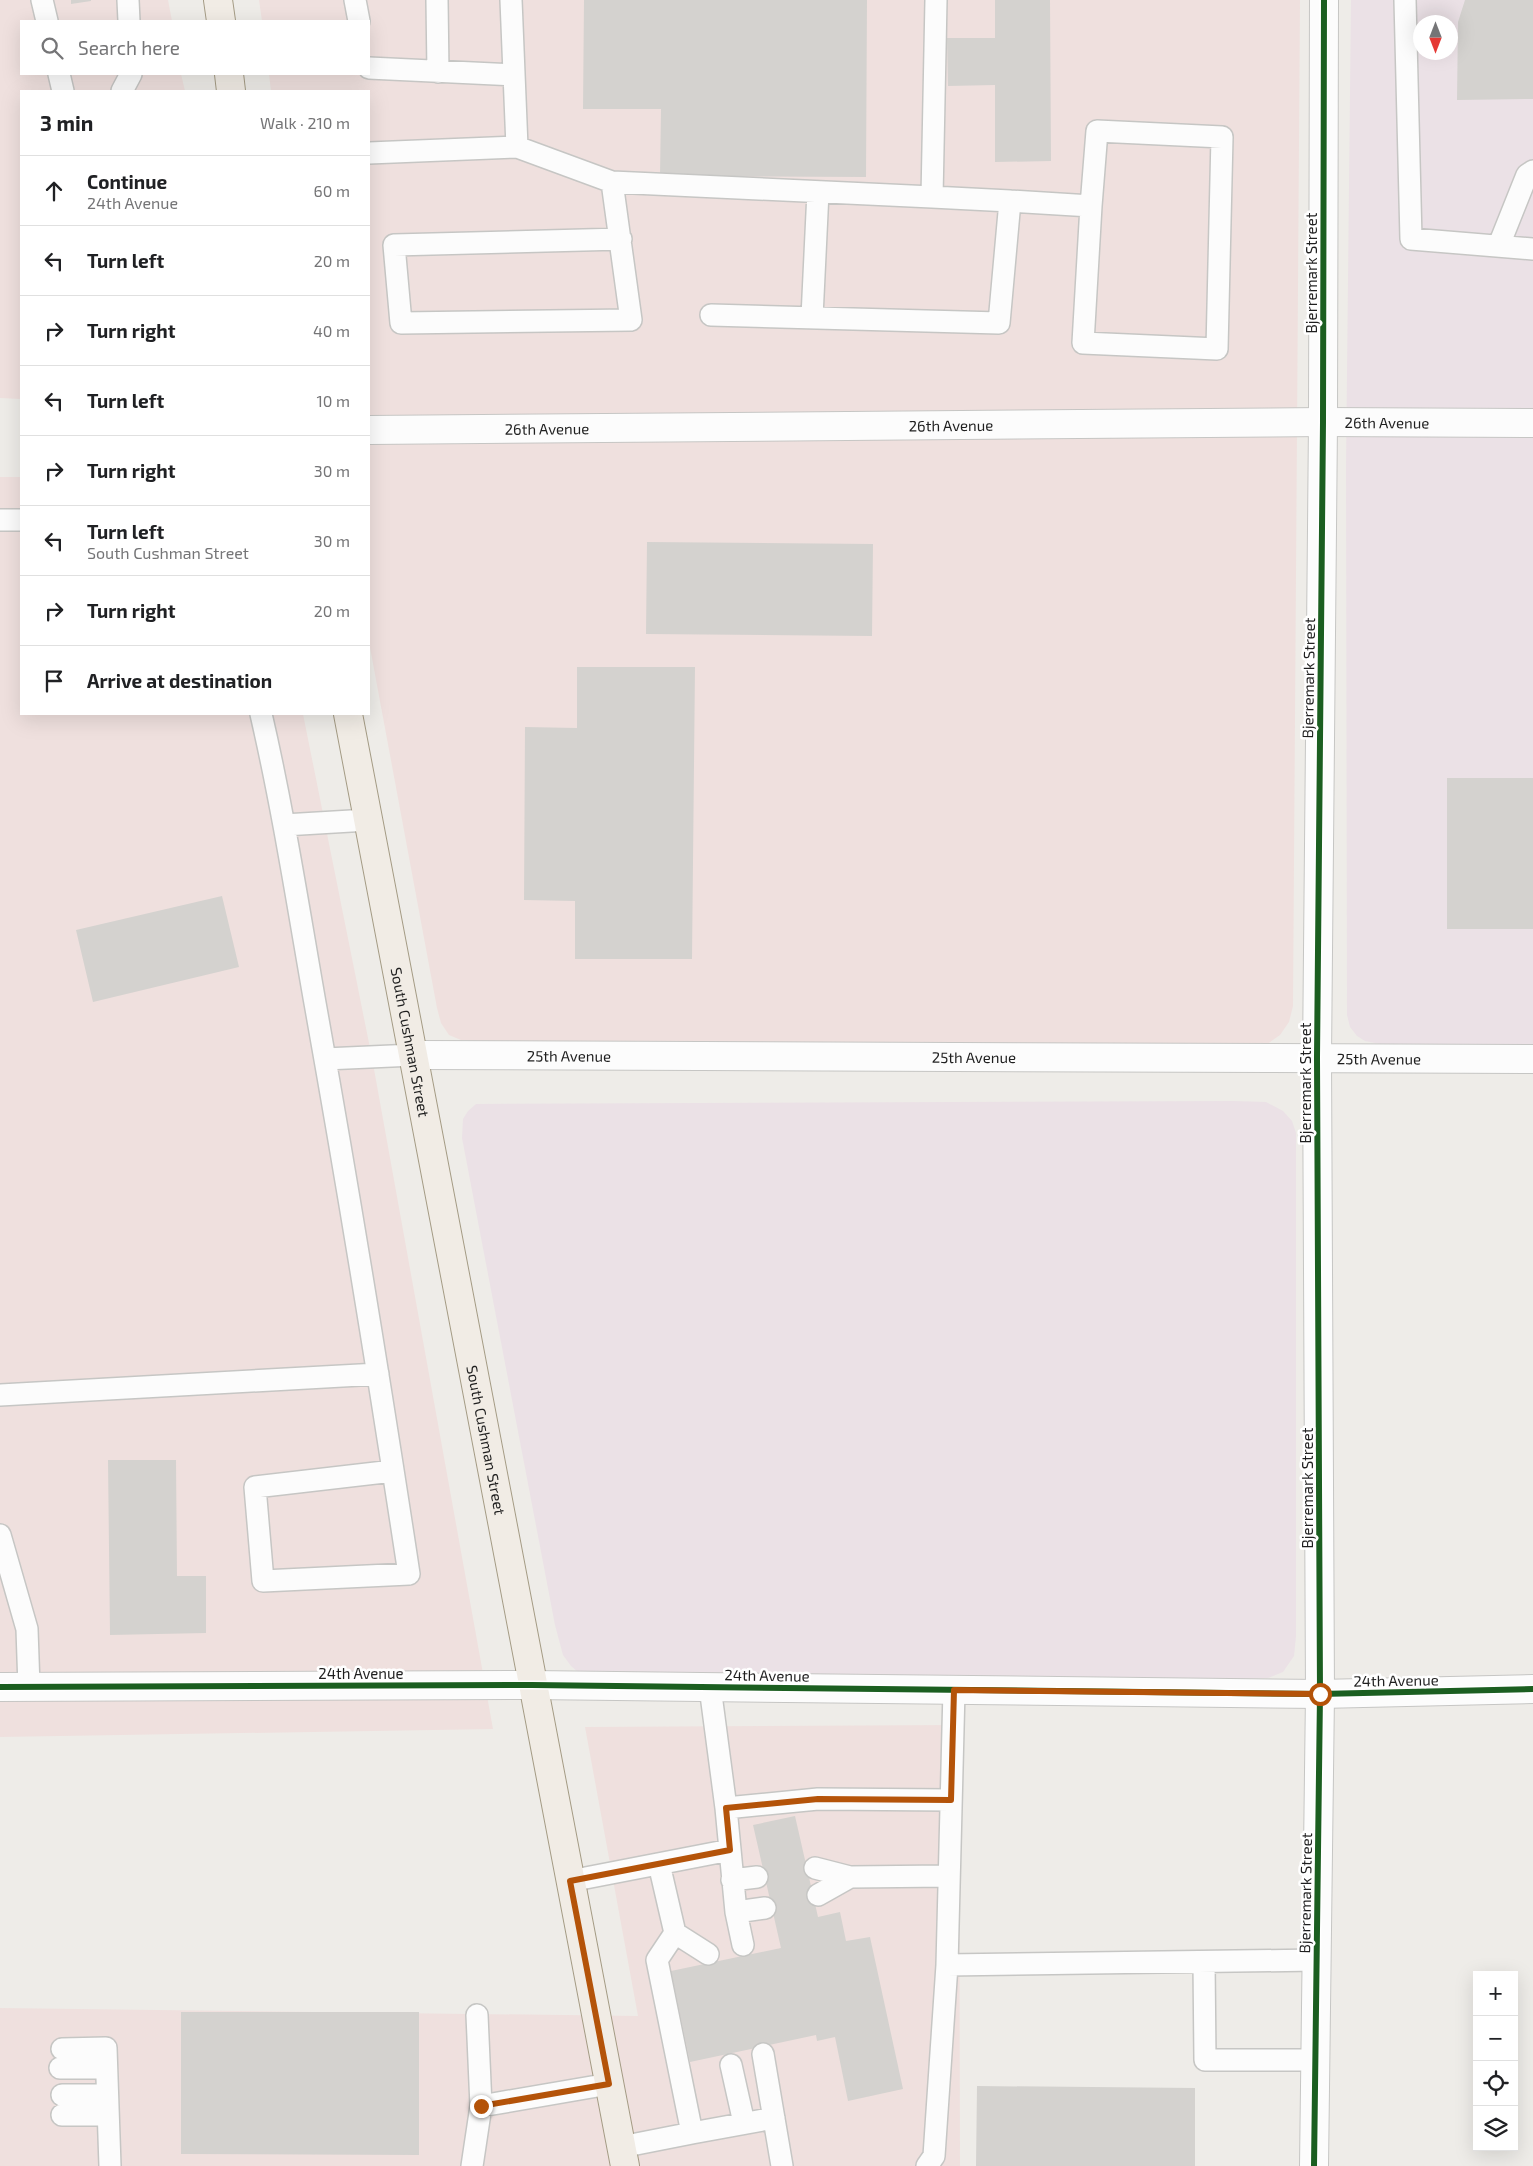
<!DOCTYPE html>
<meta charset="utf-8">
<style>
body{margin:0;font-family:"Exo 2",sans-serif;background:#f6f6f6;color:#202124}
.controls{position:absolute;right:15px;bottom:15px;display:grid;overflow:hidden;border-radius:0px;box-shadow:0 5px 20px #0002}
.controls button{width:45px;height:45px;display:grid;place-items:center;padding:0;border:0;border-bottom:1px solid #e0e0e0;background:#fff;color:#202124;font:25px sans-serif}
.compass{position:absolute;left:1413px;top:15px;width:45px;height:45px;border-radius:50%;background:#fff;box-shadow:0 5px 20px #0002;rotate:180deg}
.stop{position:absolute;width:15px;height:15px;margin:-11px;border:4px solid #b45309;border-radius:50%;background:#fff}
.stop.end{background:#b45309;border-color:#fff;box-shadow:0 1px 5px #0008}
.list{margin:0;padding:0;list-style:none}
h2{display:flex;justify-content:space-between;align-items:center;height:65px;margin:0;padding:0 20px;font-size:21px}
h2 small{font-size:16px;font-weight:400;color:#757577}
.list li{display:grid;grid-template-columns:32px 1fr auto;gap:15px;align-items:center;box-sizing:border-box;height:70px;padding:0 20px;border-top:1px solid #e0e0e0}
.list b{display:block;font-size:19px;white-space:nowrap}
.list p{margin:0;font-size:16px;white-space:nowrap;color:#757577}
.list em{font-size:16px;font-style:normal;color:#757577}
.icon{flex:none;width:28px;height:28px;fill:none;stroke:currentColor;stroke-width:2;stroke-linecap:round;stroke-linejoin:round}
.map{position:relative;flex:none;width:1533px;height:2166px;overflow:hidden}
.search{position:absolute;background:#fff;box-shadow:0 5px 20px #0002;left:20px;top:20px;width:350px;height:55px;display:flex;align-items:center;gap:12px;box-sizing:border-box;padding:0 18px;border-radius:0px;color:#757577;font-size:19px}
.panel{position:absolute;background:#fff;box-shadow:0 5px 20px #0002;left:20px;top:90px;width:350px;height:625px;border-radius:0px}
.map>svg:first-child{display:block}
.commercial{fill:#efe0de}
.industrial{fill:#ebe1e6;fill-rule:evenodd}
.building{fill:#d4d2cf}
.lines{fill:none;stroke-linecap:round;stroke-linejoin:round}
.service-casing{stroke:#c6c6c4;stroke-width:24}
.minor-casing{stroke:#c6c6c4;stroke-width:30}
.primary-casing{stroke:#a49b84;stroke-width:30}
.service{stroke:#fcfcfc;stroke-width:21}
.minor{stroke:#fcfcfc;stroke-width:28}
.primary{stroke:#f1ece5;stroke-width:28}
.cycleway-casing{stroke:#fff;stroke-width:9}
.cycleway{stroke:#1b5e20;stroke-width:6}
.route{stroke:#b45309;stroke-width:6}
.labels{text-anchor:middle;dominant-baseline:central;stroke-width:5;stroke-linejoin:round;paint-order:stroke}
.street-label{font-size:15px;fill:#1f1f1f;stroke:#fff}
</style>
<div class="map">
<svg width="1533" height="2166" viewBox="0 0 1533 2166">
<rect width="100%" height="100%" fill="#eeece8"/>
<path class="commercial" d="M0,0h168l4,21h-151v53h160l4,17h-164v308l-21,-1z
M259,0h1041l-7,1006 -4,16 -9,13 -17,12 -777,-5 -25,-2 -12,-5 -8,-12 -4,-15 -68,-366v-551h-98l-2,-17h100v-53h-107z
M0,477h21v237h282l69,344 121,671 -493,8z
M959,1725l1,441h-960v-158l638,8 -53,-289z"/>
<path class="industrial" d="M1351,0h182v1044h-153l-15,-3 -8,-5 -7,-9 -3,-12 -1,-548zM1420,22h30v30h-30z
M1234,1101l32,1 17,9 9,10 4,12v503l-2,20 -11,16 -15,6 -44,1 -646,-7 -7,-6 -8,-11 -8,-30 -93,-487 1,-19 5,-8 8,-7z"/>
<path class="building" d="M71,0h20v1l-20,3z
M584,0h283l-1,177 -206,-1 1,-67h-78z
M995,0h55l1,161 -56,1v-77l-47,1 -1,-48h48z
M1465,0h68v99l-76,1 1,-78z
M647,542l226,2 -1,92 -226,-2z
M577,667h118l-3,292h-117v-58l-51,-1 1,-173 52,1z
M1447,778h86v151h-86z
M222,896l17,71 -146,35 -17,-72z
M108,1460h68l1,116h29v57l-96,2z
M795,1816l23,101 22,-5 6,29 24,-4 33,152 -55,12 -13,-64 -18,4 -1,-6 -126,27 -19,-91 110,-23 -28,-123z
M181,2012h238v143l-238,-1z
M977,2086l218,2v78h-219z"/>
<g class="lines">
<defs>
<path id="service" d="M42,0l5,21
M128,0l1,21
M355,0l4,21
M437,0l1,72
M1405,0l6,239 122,10
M369,68l145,7
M59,74l4,17
M122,91l9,-17
M517,147l95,35 320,15 4,-197
M369,153l148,-6 -6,-147
M612,182l19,138 -230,3 -7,-78 227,-6
M1010,201l81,5 -8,137 134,6 5,-212 -125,-6 -6,75
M1499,245l28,-70 6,-4
M711,315l288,8 11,-122 -78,-4
M812,317l6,-125
M0,520h21
M261,714c22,95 37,192 54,289 34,190 65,380 94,571l-146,7 -8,-94 138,-16
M284,825l84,-5
M325,1059l89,-4
M0,1395l378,-21
M0,1535l27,94 2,58
M710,1687l16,121 10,104 7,33
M726,1808l92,-9 133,1
M659,1864l16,69 -18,27 35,173 82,-15
M815,1868l35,9
M732,1880l25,-3
M570,1881l160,-31
M818,1895l32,-18 98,-1
M736,1912l29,-4
M675,1933l33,21
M1204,1962l1,98h110
M947,1965l370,-5
M477,2015l4,91
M62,2049l44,-1 4,118
M763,2054l19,112
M731,2065l13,58
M60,2068h46
M62,2095h45
M62,2115h46
M621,2147l71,-14
M472,2166l9,-60 128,-22
M927,2166l7,-10 13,-191 7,-275"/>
<g id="minor">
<path id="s1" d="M369,430l954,-8 210,1"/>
<path id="s2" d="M414,1055l1119,4"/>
<path d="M0,1687l532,-2 788,9 213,-5"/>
<path d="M1314,2166l6,-472 -3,-636 6,-636 1,-422"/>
</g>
<g id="primary">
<path d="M218,0l3,21"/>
<path d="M229,74l2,17"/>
<path id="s3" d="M348,714l277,1452"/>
</g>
</defs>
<use href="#service" class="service-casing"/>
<use href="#minor" class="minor-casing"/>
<use href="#primary" class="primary-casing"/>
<use href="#service" class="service"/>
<use href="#minor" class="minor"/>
<use href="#primary" class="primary"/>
<defs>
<path id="cycleway" d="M0,1687l532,-2 788,9 213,-5
M1314,2166l6,-472 -3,-636 6,-636 1,-422"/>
</defs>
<use href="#cycleway" class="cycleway-casing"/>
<use href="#cycleway" class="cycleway"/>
</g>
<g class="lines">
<path class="route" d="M481,2106l128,-22 -39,-203 160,-31 -4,-42 92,-9 133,1 3,-110 366,4"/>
</g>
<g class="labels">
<g class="street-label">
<text transform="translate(1311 273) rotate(-90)">Bjerremark Street</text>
<text stroke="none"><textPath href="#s1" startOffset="1018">26th Avenue</textPath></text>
<text stroke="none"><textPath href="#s1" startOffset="582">26th Avenue</textPath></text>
<text stroke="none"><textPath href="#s1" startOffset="178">26th Avenue</textPath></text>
<text transform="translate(1308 678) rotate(-89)">Bjerremark Street</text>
<text stroke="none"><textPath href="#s3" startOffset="334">South Cushman Street</textPath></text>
<text stroke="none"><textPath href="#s2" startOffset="155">25th Avenue</textPath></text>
<text stroke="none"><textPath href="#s2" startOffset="560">25th Avenue</textPath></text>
<text stroke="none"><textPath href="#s2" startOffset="965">25th Avenue</textPath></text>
<text transform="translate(1305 1083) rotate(-90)">Bjerremark Street</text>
<text stroke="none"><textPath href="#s3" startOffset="739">South Cushman Street</textPath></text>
<text transform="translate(1307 1488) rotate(-90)">Bjerremark Street</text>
<text x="361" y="1673">24th Avenue</text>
<text transform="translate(767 1675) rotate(1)">24th Avenue</text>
<text transform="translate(1396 1680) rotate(-1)">24th Avenue</text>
<text transform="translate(1305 1893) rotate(-89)">Bjerremark Street</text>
</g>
</g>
</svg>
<div class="controls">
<button>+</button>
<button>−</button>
<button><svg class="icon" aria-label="locate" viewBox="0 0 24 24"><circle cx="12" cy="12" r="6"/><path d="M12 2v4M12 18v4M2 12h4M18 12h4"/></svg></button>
<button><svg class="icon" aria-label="layers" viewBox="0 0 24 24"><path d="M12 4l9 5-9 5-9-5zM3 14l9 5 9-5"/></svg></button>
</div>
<svg class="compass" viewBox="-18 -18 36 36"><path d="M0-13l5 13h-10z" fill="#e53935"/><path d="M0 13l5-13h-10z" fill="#757577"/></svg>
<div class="stop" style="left:1320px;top:1694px"></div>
<div class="stop end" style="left:481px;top:2106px"></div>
<div class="search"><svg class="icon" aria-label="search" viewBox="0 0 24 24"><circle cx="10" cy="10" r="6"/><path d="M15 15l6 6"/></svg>Search here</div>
<section class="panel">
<h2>3 min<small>Walk · 210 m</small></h2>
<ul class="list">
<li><svg class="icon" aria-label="ahead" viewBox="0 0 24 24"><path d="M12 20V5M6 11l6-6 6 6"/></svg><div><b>Continue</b><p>24th Avenue</p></div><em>60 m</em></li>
<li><svg class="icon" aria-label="left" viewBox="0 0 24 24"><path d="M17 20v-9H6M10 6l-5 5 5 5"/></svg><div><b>Turn left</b></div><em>20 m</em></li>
<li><svg class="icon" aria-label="right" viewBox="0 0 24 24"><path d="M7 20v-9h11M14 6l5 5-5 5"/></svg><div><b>Turn right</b></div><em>40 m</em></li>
<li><svg class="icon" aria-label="left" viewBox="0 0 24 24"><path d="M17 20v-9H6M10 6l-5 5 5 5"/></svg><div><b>Turn left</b></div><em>10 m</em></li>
<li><svg class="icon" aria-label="right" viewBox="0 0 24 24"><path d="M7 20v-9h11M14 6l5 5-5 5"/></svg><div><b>Turn right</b></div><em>30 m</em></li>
<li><svg class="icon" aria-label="left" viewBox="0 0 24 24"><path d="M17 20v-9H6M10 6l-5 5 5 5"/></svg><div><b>Turn left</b><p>South Cushman Street</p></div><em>30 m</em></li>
<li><svg class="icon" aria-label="right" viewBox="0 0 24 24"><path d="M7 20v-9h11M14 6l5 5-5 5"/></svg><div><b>Turn right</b></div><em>20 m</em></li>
<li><svg class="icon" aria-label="arrive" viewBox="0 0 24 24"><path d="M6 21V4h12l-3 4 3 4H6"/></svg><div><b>Arrive at destination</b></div></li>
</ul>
</section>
</div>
